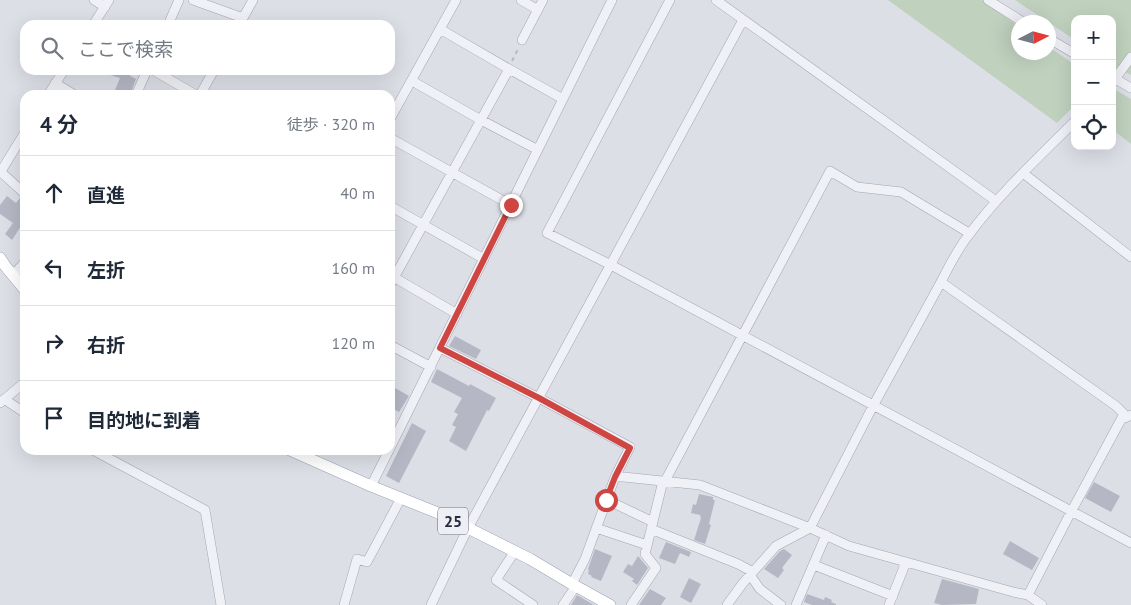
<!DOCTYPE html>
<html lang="ja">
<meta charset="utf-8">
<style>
body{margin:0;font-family:"PT Sans","Noto Sans JP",sans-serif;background:#f2f2f3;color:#1f2937}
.controls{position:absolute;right:15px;top:15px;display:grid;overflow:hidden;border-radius:10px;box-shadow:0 5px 20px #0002}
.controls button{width:45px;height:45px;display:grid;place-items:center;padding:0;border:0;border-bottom:1px solid #e0e1e3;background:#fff;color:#1f2937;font:25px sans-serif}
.compass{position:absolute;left:1011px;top:15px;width:45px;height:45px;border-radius:50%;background:#fff;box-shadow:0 5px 20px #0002;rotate:84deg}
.stop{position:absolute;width:15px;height:15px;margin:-11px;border:4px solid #ce4541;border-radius:50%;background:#fff}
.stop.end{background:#ce4541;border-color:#fff;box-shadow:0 1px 5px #0008}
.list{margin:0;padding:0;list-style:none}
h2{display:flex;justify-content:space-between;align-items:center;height:65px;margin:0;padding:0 20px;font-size:21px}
h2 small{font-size:16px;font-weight:400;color:#747a83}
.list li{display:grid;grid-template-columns:32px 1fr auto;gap:15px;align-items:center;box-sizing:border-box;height:75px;padding:0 20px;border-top:1px solid #e0e1e3}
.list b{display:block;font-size:19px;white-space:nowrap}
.list em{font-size:16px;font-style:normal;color:#747a83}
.icon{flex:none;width:28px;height:28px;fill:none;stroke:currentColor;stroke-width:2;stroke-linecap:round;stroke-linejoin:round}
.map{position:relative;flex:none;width:1131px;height:605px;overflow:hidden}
.search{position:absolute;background:#fff;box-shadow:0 5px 20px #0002;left:20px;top:20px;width:375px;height:55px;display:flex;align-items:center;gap:12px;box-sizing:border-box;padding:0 18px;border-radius:15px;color:#747a83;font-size:19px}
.panel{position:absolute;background:#fff;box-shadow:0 5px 20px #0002;left:20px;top:90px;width:375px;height:365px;border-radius:15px}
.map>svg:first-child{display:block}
.green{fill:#c0d1be}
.building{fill:#b5b8c4}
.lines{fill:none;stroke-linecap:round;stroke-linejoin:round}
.minor-casing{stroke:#a3a5b1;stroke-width:10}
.major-casing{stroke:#9da2b3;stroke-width:12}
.path{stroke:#b8bac2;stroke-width:2;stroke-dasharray:4 4;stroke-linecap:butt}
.minor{stroke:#f0f1f6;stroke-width:9}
.major{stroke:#fff;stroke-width:11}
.route{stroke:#ce4541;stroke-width:6}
.labels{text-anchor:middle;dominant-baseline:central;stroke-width:4;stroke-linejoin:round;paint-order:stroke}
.shield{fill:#edeff5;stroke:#626675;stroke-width:1}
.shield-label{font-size:16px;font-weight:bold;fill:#272b3e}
</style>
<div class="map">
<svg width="1131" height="605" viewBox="0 0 1131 605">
<rect width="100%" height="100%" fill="#dddfe7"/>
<path class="green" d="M888,0h94l36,26v26h30l1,-5 26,18v40l-18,18z
M1015,0h116v75l-19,-10v-46h-37v21z
M1114,89l17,10v45l-19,-15v-37z"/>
<path class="building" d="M99,70h29l4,2 -2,4 6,3 -6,16h-17l7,-17 -22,-7z
M7,196l9,7 4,-5 5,3v19l-13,20 -7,-6 8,-11 -13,-9v-9z
M455,336l26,14 -5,9 -27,-13z
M437,369l32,17 1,-2 26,14 -7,13 -2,-1 -3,6 -18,35 -17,-10 7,-14 -4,-2 6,-11 -4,-2 8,-14 -31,-16z
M390,385l19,11 -10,16 -9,-5z
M412,423l14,8 -27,52 -13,-7z
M1094,482l26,14 -9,16 -26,-14z
M699,494l14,3v3h2l-6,24 2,1 -6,19 -11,-4 7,-22 -1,-3 -9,-2 2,-9 3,1z
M1010,541l29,17 -7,12 -29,-16z
M666,542l25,10 -2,5 -9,-4 -5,11 -16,-6z
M595,549l17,7 -11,25 -10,-4 1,-1 -4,-2 1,-4 -1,-1z
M784,549l8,6 -10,13 2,2 -6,8 -14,-9 16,-18z
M638,556l10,12 -11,17 -5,-4 2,-2 -11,-7 5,-8 4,2z
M689,578l12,6 -10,19 -11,-6z
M942,579l37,10 -3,15 -34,1 -8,-2z
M650,589l16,9 -5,7h-22z
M807,594l17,6 1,-3 7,3 -1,2 5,2v1h-24l-8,-3z
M577,595l17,10h-23z"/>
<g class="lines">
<defs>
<path id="minor" d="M94,0l11,7
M193,0l50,18
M521,0l17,10
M670,0l-123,233 64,32 520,278
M716,0l280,201
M988,0l35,22
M93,25l16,-25
M168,25l11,-25
M239,25l14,-25
M440,29l69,40 54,30
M1048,38l27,16
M522,40l21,-40
M153,70l43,25
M1112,77l19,11
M412,81l69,39 57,30
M55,83l20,12
M1112,83l19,-26
M48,95l16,-25
M136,95l11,-25
M200,95l14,-25
M390,119l66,-119
M390,138l121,67
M1,172l24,22
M0,173l25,-41
M1023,173l108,84
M390,206l94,53
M13,275l12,-13
M390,275l67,39
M941,282l175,124 8,8 1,4 6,-3
M390,285l119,-216
M390,345l41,22
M440,348l99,50 91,49 -15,30
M4,399l21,14
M0,403l25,-21
M390,448l222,-448
M93,450l112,60 16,95
M665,481l165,-310 27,16 44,5 68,41
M371,486l18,-36
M607,500l46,22
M596,528l51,17
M651,529l87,35 15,8
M515,551l-19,29 37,25
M814,565l79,31
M750,575l10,14 21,16
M572,584l13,-25 30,-82h9l76,8 110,43 39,18 164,46 15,3 14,10
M1028,595l43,-83 53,-98
M344,605l13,-46 10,3 34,-64
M431,605l37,-77 275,-508
M563,605l13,-19
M631,605l25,-37 -11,-14 18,-73
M727,605l16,-22 33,-37 34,-18 63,-122 68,-124c8,-16 16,-32 27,-46 31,-42 70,-78 107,-115
M796,605l30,-70
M889,605l17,-43"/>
<path id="major" d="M0,258l6,9 19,23
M290,450l81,36 67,27 92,46 42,25 38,21"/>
</defs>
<use href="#minor" class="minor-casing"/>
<use href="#major" class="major-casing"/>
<path class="path" d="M512,61l7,-14"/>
<use href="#minor" class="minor"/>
<use href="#major" class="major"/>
</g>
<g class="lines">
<path class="route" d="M511,205l-71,143 99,50 91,50 -15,29 -9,23"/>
</g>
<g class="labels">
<rect class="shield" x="438" y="507.5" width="30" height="27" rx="4"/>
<g class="shield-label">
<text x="453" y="521">25</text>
</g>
</g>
</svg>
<div class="controls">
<button>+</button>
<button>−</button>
<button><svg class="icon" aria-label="locate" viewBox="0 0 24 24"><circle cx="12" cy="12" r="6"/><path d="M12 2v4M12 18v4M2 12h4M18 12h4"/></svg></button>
</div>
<svg class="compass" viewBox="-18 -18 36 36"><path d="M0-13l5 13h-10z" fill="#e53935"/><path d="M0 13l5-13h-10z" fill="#747a83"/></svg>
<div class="stop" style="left:606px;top:500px"></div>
<div class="stop end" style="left:511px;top:205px"></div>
<div class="search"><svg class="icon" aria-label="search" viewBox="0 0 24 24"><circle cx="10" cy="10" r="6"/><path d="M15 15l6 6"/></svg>ここで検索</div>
<section class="panel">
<h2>4 分<small>徒歩 · 320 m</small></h2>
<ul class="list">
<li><svg class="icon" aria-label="ahead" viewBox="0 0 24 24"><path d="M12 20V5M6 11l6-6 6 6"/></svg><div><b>直進</b></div><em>40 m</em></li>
<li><svg class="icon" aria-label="left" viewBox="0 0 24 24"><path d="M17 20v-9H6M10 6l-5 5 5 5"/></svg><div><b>左折</b></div><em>160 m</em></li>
<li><svg class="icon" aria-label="right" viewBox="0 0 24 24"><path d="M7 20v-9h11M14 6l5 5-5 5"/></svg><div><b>右折</b></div><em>120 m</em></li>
<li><svg class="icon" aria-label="arrive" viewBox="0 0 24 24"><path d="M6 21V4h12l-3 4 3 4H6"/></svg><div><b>目的地に到着</b></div></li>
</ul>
</section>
</div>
